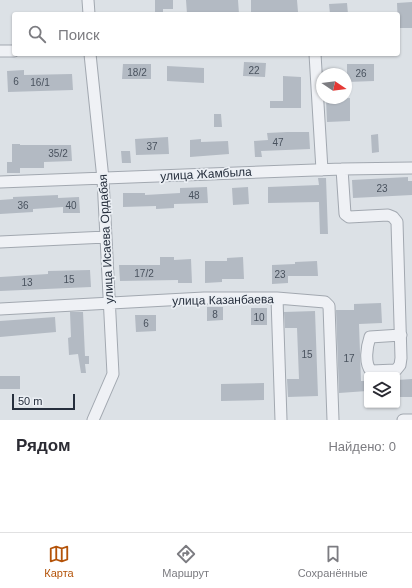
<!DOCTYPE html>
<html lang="ru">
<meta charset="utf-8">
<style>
body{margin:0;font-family:Arial,sans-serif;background:#f7f7f7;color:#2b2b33}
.controls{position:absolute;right:12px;bottom:12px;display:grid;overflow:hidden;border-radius:4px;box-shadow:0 1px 3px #0004}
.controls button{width:36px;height:36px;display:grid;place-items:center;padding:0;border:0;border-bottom:1px solid #e1e1e2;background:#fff;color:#2b2b33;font:20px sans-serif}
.compass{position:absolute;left:316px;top:68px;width:36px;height:36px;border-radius:50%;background:#fff;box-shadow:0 1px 3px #0004;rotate:103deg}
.scale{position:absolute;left:12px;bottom:10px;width:63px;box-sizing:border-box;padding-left:4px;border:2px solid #262f3d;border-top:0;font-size:11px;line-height:14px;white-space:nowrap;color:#262f3d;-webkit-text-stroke:3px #ebeff4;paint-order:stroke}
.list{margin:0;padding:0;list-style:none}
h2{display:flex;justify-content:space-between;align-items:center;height:52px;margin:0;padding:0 16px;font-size:17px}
h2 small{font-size:13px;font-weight:400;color:#7c7c81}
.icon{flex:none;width:22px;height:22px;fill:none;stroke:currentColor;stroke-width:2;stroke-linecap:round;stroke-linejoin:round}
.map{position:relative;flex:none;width:412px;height:420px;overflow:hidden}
.search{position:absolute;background:#fff;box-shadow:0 1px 3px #0004;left:12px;right:12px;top:12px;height:44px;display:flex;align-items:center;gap:10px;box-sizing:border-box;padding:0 14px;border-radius:4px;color:#7c7c81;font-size:15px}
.sheet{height:112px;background:#fff}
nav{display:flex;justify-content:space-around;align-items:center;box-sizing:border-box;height:56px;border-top:1px solid #e1e1e2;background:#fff;font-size:11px;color:#7c7c81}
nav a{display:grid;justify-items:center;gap:2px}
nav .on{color:#b45309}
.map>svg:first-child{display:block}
.building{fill:#b3bac3}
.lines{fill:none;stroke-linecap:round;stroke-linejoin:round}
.minor-casing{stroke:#a2a8b0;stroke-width:13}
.minor{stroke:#eff1f5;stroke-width:11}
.labels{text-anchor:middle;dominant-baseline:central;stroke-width:3.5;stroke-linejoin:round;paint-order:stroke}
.number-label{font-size:10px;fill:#49525e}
.street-label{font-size:12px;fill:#262f3d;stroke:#ebeff4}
</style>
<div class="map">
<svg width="412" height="420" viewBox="0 0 412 420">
<rect width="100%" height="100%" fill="#dce1e6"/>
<path class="building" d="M155,0h18v9h-10v4h-8z
M186,0h52l1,14h-52z
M251,0h46l1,12 -47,2z
M412,2v26h-14l-1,-25z
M347,3l1,11h-18l-1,-10z
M244,62l22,1 -1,14 -22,-1z
M123,64h28v15h-29z
M347,64h27v17l-27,1z
M167,66l37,2v15l-37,-2z
M24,70v5l48,-1 1,16 -65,2 -1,-21z
M283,76l18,1v31h-31v-7h13z
M350,98v23l-23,1 -1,-23z
M214,114h7l1,13h-8z
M287,132h22l1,17 -49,2 1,6h-7l-1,-16 14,-1 -1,-7z
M378,134l1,18 -7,1 -1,-18z
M168,137l1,17 -33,1 -1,-16z
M201,139v3l27,-1 1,13 -39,3v-17z
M12,144h8v1h51l1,16 -28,1v6h-24v5h-13v-11h5z
M121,151h9l1,12h-9z
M408,177v4h4v14l-59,3 -1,-18z
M318,178h8l2,56h-8l-1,-32 -51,1v-16l51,-2z
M207,187l1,16 -34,1v4l-18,1v-3l-33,1v-14h22v2l35,-2v-5z
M248,187l1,17 -16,1 -1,-17z
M58,195v3l21,-1 1,16h-17v-6l-30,2v3l-33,2v-14l13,-1v-2z
M160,257h14v3l17,-1 1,24h-14v-3l-58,1 -1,-16h41z
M243,257l1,22h-22v3l-17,1v-22h22v-3z
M317,261l1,15h-30v7l-16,1v-19l23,-1v-2z
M90,270l1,17 -91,4v-14l48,-3v-3z
M381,303l1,20 -23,1 2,57h6v10l-28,2 -3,-83h18v-6z
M207,307h16v13l-16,1z
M251,308h16v17h-16z
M315,311l3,85 -30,1 -1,-18h12l-2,-51h-12l-1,-16z
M70,312h13l2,44h4v8h-4l1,9h-5l-3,-19 -9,1 -1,-17 3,-1z
M135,315h21v16l-20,1z
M55,317l1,15 -56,5v-16z
M0,376h20v13h-20z
M412,379v18h-15v-17z
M264,383v17l-43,1v-17z"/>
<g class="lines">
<defs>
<path id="minor" d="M88,0l1,14
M0,51h14
M90,54l13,125 10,195 -20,46
M315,54l7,116
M342,169l3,45 4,3 39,-2 5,2 4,5 4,136 -1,7 -4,5 -25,1c-7,-8 -4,-25 -1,-34l31,-2
M0,182l342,-13 70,-1
M0,242l106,-5
M277,298l4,122
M0,309l204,-11h73l48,4 4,4 4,114
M403,420h9"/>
</defs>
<use href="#minor" class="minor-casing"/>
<use href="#minor" class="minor"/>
</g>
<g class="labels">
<g class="number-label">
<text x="254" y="70">22</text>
<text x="137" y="72">18/2</text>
<text x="361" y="73">26</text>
<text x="16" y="81">6</text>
<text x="40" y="82">16/1</text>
<text x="278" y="142">47</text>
<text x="152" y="146">37</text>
<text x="58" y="153">35/2</text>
<text x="382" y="188">23</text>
<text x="194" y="195">48</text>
<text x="23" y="205">36</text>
<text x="71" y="205">40</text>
<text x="144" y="273">17/2</text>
<text x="280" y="274">23</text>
<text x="69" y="279">15</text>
<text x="27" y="282">13</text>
<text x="215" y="314">8</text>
<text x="259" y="317">10</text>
<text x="146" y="323">6</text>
<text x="307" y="354">15</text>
<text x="349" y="358">17</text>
</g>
<g class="street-label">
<text transform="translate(206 174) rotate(-3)">улица Жамбыла</text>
<text transform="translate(106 239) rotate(-93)">улица Исаева Ордабая</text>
<text transform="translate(223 300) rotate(-1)">улица Казанбаева</text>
</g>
</g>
</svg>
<div class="controls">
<button><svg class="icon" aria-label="layers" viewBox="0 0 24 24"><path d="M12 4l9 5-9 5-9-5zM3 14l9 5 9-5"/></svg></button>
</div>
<svg class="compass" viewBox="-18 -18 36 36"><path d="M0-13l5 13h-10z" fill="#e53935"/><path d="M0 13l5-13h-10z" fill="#7c7c81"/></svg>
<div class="scale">50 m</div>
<div class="search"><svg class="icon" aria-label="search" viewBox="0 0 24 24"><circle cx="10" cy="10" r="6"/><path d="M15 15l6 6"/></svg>Поиск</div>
</div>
<section class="sheet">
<h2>Рядом<small>Найдено: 0</small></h2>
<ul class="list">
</ul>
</section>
<nav>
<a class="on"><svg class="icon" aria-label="map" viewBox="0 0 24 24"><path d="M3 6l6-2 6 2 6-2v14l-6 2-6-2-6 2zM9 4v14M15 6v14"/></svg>Карта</a>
<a><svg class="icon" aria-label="directions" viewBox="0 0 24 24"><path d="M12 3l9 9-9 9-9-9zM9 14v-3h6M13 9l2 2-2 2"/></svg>Маршрут</a>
<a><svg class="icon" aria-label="saved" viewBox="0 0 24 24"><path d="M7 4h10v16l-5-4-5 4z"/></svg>Сохранённые</a>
</nav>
